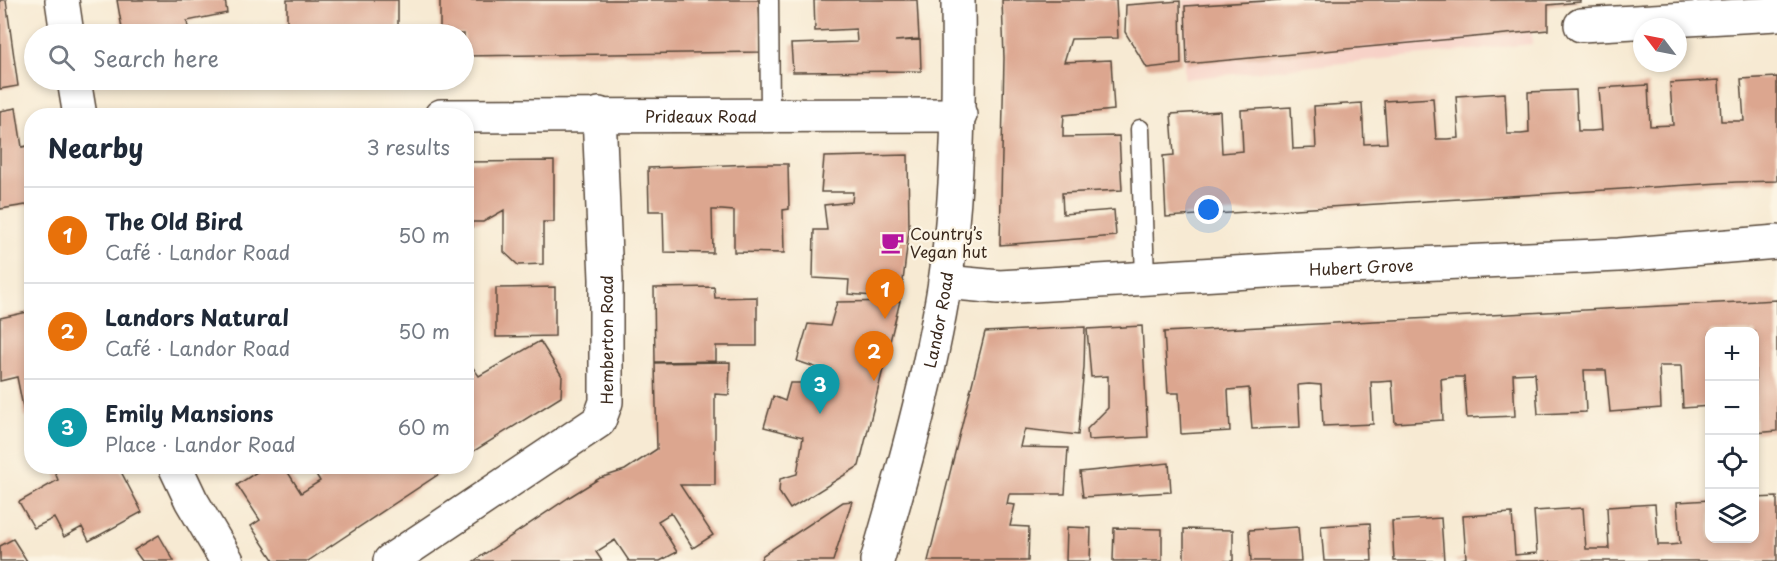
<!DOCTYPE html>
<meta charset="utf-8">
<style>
body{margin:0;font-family:"Playpen Sans",sans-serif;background:#f6f6f7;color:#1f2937}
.controls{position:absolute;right:18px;bottom:18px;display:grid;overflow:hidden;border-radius:12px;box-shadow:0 3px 9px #0003}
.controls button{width:54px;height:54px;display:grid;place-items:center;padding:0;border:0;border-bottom:2px solid #e0e1e3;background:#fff;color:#1f2937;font:30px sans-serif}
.compass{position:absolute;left:1633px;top:18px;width:54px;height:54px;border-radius:50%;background:#fff;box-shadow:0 3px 9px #0003;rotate:302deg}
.you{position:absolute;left:1209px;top:210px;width:21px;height:21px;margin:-15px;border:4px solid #fff;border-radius:50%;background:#1a73e8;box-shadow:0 0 0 9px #1a73e833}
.badge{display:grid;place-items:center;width:39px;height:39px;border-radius:50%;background:#b5179e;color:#fff;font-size:20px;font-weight:700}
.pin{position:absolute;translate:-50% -50px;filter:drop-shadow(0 2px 3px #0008)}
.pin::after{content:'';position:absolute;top:32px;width:21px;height:18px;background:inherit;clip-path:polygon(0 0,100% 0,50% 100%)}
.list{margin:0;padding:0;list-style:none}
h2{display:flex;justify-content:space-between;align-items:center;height:78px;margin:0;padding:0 24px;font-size:26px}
h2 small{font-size:20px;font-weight:400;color:#747a83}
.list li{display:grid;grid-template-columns:39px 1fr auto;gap:18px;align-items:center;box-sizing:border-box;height:96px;padding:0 24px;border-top:2px solid #e0e1e3}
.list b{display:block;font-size:22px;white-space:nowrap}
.list p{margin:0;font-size:20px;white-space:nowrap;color:#747a83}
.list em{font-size:20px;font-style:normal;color:#747a83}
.icon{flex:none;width:33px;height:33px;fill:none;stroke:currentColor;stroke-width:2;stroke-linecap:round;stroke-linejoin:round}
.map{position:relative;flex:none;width:1777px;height:561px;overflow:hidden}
.search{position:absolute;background:#fff;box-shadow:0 3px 9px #0003;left:24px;top:24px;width:450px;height:66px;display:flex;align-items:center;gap:15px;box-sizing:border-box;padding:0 21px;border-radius:33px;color:#747a83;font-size:22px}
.panel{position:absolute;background:#fff;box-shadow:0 3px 9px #0003;left:24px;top:108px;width:450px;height:366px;border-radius:24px}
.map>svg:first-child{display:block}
.built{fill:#f7d1c7}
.building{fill:#dca68f}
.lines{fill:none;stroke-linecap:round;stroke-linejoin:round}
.lane-casing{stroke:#574739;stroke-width:21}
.street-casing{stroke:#574739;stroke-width:36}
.lane{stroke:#fff;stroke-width:18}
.street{stroke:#fff;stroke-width:33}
.labels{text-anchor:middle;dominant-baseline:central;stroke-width:4.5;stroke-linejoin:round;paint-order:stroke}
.street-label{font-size:16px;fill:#3b2a1e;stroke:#fcf5e5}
.poi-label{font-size:16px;fill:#3b2a1e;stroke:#fcf5e5;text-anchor:start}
</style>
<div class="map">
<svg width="1777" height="561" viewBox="0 0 1777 561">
<rect width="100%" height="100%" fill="#fcf5e5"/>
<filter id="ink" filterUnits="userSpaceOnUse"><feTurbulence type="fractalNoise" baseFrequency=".0167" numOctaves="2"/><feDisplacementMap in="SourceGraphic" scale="12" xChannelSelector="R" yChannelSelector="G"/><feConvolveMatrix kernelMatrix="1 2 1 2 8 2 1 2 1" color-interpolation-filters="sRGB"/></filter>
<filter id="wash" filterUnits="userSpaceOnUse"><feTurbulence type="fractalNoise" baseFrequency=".008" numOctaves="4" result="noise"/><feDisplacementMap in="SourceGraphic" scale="24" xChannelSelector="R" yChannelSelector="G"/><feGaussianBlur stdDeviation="1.35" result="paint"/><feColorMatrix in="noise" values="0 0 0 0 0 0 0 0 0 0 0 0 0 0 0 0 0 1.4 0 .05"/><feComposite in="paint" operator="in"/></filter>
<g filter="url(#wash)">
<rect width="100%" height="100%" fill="#f7ead3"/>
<path class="built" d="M1184,0h346l2,44 -348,35z"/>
<g id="blocks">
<path class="building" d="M0,0h6l12,86 -18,3z
M117,0h108l2,13 -40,8 2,13h-66z
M287,0h111v34h-111z
M440,0h319l2,52 -297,4v-22h-24z
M814,0h103l2,39 -24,2 25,-1 1,31 -128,1 -2,-28 66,-2 -1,-13 -41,2z
M1002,0h114l2,38 -47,1 -7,23 47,-2 3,50 -50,5 -1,14v8l56,-1 3,54 -60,3 1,21 51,-4 2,26 -116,9 4,-187z
M1281,0h299v2l-32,3v25l-361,34 -2,-58z
M1180,1l1,63 -34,4 -22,-36 1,-27z
M1777,77v104l-41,1 -570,35 -3,-61 11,-1 -3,-41 49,-3 2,42 21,-2 -2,-41 50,-3 2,42 23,-1 -2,-42 48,-3 2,41 23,-1 -3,-42 49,-3 3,41h11l12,-1 -3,-42 49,-3 2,41h14l8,-1 -1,-41 48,-2 2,41h13l11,-1 -3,-42 49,-3 2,41 23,-1 -3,-42 49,-3 2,41h23l-3,-42z
M16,108l6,39 10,-2v59l-32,5v-98z
M908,155l1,75 -8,68 -53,-4 1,-14 -36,-2 1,-48h13l-3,-25 28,-3 1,-10h-32l3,-35z
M554,161v61h-11v42l-25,1 -14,-13v-42l-21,12h-11l-1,43h-5v-103z
M754,164h34l1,45 -6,1 1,43 -50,-1v-41l-12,-1h-10l1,43 -49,-1 -1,-41h-14l-1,-43z
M555,287v49l-59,1v-49z
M714,287l1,11 42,-1v49h-41v15l-61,1 -1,-74z
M1777,300v131l-22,2v-101h-45v74l-27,2 -2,-42h-22l2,42 -51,4 -4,-42h-22l2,42 -48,2 -3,-41 -22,1 2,42 -48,2 -3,-41h-11l-12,2 2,41 -48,3 -3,-42 -14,1h-7l2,42 -50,2 -2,-41 -12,-1 -11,1 2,42 -48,2 -3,-41 -21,2 2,41 -49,3 -2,-41h-11l-4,-61z
M900,301l-41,165 -69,43 -11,-17 1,-13 17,-5 6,-37 -39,-10 9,-31 12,5 5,-18h29l2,-14 -24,-8 11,-37 22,2 7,-24z
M32,311v105l-7,1 -8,-40 -17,4v-63z
M1142,326l6,111 -60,3 -1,-11 21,-21v-32l-17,1 -4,-48z
M1085,327l-1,40 -6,68 -53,-6 -3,9 -2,9 48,1 -3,46h-56l-2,10 8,1 -5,21 19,1 -1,34h-100l57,-229z
M540,341l22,35 -1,21 -95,59v-98l13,18z
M730,362l-1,33 -14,-1v91h-35l33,50 -20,13 -22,-35 -13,8 19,31 -17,9h-31l-14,-21 -19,12 6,9h-128l97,-65 29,-18 25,-8 32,-21 -2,-86z
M1169,463l2,29 -88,5 -3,-25z
M61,466h57l24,46 -53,29 -7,-14 -18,10 -10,-19 -20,10 -15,-26 39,-22 -4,-10z
M266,466h18l17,27 19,-12 -9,-15h140l-143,95h-34l-23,-35 9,-6 -23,-35z
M1777,497v64h-324l13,-3 -3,-42 49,-3 3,42 22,-2 -3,-42 49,-3 3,41h23l-2,-42 48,-3 3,41h11l11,-1 -3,-42 33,-2v38l40,2 5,-2v-40z
M852,501l-19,60h-73l3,-6 80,-53z
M1441,518l3,43h-50l-2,-40z
M1370,523l2,38h-48l-3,-35z
M1067,527l24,1 -1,33h-24z
M1298,527l3,34h-50l-2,-31z
M1114,528l48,1v32h-49z
M1184,529l49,1v31h-49z
M159,535l15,26h-32l-8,-11z
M13,539l14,22h-27v-15z"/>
</g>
</g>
<g filter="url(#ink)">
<use href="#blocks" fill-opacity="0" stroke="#574739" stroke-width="1.5"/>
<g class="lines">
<defs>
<path id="lane" d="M769,0l1,113
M1140,129l5,149"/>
<g id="street">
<path d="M62,0l5,34"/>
<path d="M1581,25l196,-11"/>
<path d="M74,80l6,36"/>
<path id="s1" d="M441,116l519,-1"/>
<path id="s2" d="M945,282l54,5 285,-17 335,-15 158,-13"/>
<path d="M175,466l16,34 36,61"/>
<path id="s3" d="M390,561l209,-140 7,-19v-123l-7,-165"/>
<path id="s4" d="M877,561c27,-92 53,-185 68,-279 14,-93 14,-188 13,-282"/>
</g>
</defs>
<use href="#lane" class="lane-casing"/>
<use href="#street" class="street-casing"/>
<use href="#lane" class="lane"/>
<use href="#street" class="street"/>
</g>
</g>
<defs>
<symbol id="cafe-bare" viewBox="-9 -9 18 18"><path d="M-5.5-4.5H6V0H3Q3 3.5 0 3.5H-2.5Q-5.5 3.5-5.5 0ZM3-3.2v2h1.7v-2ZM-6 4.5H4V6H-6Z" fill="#b5179e" stroke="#fcf5e5" stroke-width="2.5" paint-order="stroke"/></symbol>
</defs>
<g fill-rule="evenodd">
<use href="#cafe-bare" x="876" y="226" width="33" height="33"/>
</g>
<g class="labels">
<g class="street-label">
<text stroke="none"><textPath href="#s1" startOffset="260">Prideaux Road</textPath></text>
<text stroke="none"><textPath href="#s2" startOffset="417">Hubert Grove</textPath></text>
<text stroke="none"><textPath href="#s4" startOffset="249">Landor Road</textPath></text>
<text stroke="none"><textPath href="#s3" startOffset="334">Hemberton Road</textPath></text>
</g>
<g class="poi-label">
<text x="910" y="233">Country’s<tspan x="910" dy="18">Vegan hut</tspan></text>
</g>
</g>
</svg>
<div class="controls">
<button>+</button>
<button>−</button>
<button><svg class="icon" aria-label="locate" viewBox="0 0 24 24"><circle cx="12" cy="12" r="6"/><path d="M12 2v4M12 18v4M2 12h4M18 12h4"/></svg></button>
<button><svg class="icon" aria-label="layers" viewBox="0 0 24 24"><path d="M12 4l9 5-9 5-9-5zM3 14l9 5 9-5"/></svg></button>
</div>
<svg class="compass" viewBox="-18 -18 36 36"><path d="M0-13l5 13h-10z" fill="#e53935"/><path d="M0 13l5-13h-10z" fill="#747a83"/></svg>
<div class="you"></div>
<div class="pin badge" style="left:885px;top:319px;background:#e8710a">1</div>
<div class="pin badge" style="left:874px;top:381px;background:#e8710a">2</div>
<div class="pin badge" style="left:820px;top:414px;background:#0f9aa8">3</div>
<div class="search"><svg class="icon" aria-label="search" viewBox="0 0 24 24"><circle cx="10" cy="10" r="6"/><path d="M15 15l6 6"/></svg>Search here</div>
<section class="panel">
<h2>Nearby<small>3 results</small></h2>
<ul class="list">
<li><span class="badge" style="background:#e8710a">1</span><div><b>The Old Bird</b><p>Café · Landor Road</p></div><em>50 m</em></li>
<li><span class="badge" style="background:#e8710a">2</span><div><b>Landors Natural</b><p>Café · Landor Road</p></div><em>50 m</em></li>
<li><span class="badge" style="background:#0f9aa8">3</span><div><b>Emily Mansions</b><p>Place · Landor Road</p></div><em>60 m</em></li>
</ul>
</section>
</div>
